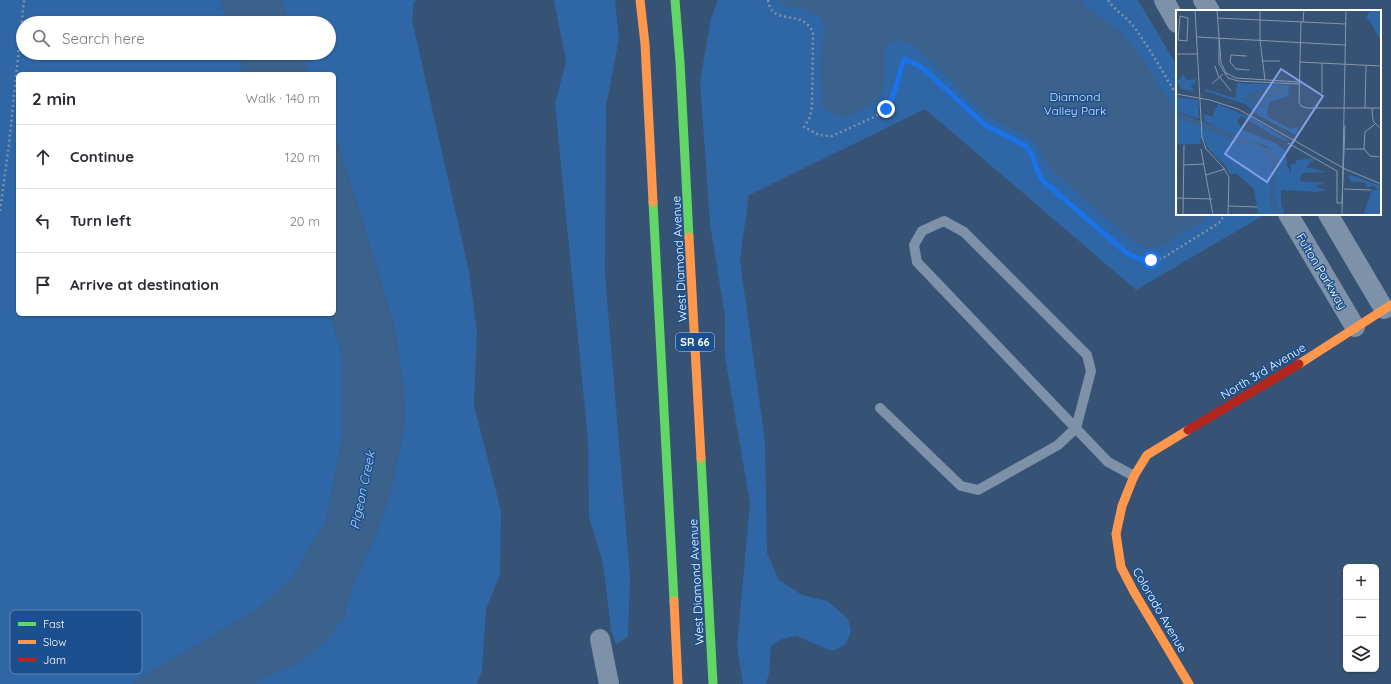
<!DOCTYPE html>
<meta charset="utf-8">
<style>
body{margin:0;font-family:Quicksand,sans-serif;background:#f2f2f3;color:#2b2b33}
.controls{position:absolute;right:12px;bottom:12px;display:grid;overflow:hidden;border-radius:6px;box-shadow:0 1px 3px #0004}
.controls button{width:36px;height:36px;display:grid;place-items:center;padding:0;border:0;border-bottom:1px solid #e1e1e2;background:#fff;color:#2b2b33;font:20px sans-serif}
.stop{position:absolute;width:12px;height:12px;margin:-9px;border:3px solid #1a73e8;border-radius:50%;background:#fff}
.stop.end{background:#1a73e8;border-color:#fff;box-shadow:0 1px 4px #0008}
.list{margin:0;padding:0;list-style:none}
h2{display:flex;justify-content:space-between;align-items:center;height:52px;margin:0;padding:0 16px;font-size:17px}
h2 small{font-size:13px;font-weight:400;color:#7c7c81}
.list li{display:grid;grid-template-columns:26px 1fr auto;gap:12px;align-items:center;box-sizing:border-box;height:64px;padding:0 16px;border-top:1px solid #e1e1e2}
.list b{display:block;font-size:15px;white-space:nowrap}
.list em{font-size:13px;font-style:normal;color:#7c7c81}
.icon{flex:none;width:22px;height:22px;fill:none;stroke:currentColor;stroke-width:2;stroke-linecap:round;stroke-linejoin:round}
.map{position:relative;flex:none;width:1391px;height:684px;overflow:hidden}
.search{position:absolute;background:#fff;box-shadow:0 1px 3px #0004;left:16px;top:16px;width:320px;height:44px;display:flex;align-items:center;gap:10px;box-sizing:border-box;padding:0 14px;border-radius:22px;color:#7c7c81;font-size:15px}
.panel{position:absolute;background:#fff;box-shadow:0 1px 3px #0004;left:16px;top:72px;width:320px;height:244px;border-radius:6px}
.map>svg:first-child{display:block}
.green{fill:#2f66a5}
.water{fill:#3b618d}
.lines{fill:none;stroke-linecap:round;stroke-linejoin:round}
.path{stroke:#7d92a8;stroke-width:2.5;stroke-dasharray:2 3;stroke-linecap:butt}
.lane{stroke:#7d92a8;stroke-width:10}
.street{stroke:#7d92a8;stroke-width:20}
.fast{stroke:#63d668;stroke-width:9}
.slow{stroke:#ff974d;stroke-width:9}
.jam{stroke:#b3261e;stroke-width:9}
.route{stroke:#1a73e8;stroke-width:5}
.labels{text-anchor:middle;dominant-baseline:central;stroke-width:3;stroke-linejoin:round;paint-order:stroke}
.shield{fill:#1b4f8f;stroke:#bbcadd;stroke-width:1}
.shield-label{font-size:11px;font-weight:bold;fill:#fff}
.park-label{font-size:12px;fill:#cfe3fa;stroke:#1b4f8f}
.street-label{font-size:12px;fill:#fff;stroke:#1b4f8f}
.water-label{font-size:13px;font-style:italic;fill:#b5d3f5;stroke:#1b4f8f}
.inset-road{fill:none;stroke:#8697ac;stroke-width:1}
.view{fill:#839eea;fill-opacity:0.15;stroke:#839eea;stroke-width:2}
.inset-edge{fill:none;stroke:#fff;stroke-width:2}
.key{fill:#1b4f8f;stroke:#5f84b1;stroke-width:1}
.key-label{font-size:11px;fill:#fff}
</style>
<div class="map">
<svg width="1391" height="684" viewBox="0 0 1391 684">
<rect width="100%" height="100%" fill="#365274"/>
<path class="green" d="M0,0h220l9,23h-206v30h217l2,21h-224v240h312l12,40v86l-16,81 -35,58 -33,30 -128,75h-130z
M281,0h136l-3,2 -2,18 57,251 8,61 -3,73 27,106 -1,64 -14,34 -4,63 -5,12h-223l89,-65 11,-37 20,-43 16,-45 14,-65 1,-18 -2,-28 -9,-57 -38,-126 -22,-67v-59h-24l-9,-21h28v-30h-40z
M554,0h61l4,38 -13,69 -1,167 25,302 -2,61 -12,7 -5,-14 -8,-67 -14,-46 -1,-77 -33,-336 11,-43z
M718,0h420l39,66v148l87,1 -128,75 -211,-181 -176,86 -9,65 25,181 2,112 12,27 23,15 26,6 20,18 3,13 -6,13 -13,6 -36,-15 -14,3 -11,7 -2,27 -3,11h-23l-6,-38 13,-143 -25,-146v-40l-15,-93 -10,-143 11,-63z"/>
<path class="water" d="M220,0h61l8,23h-60z
M777,0h305l4,7 33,23 22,27 10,14 7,14 13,18 6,12v99h32l-8,9 -21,10 -13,11 -21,5 -14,-8 -84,-74 -10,-20 -8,-9 -40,-20 -17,-15 -21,-22 -39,-36c-10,-6 -24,-8 -28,6 -4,14 4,32 -6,46 -5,7 -15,12 -23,16 -15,6 -21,3 -33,-6l-3,-44 5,-35 -3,-9 -6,-6 -5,2 -8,-7 -17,-2z
M240,53h61l9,21h-68z
M334,133l22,67 38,126 9,57 2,28 -1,18 -14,65 -16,45 -20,43 -11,37 -18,23 -24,20 -37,16 -10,6h-124l128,-75 33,-30 35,-58 16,-81v-86l-12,-40h4z"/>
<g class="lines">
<path class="path" d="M768,0c4,28 35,7 45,33l-1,74 -2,10 -6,10 15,8 13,1 44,-20 10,-7 6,-9 12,-41 14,6 9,6 58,54 41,21 5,7 7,19 4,8 86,74 12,5 11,1 12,-2 56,-35 6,-9
M1108,0c7,11 19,17 26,27 16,22 29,45 43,69
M0,211l9,-67 15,-144"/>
<path class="lane" d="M880,408l81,78 17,4 80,-45 18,-17 15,-57 -4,-16 -123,-123 -20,-11 -22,10 -8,14 3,17 191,200 26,14"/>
<path class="street" d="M1164,0l13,23
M1203,0l7,11
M1288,214l67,113
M1328,214l56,95
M600,639l9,45"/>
<path class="fast" d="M675,0l5,62 9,175
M653,202l21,399
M701,458l12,226"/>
<path class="slow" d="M640,0l5,44 8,158
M689,237l12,221
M1299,364l92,-59
M1188,430l-41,25 -13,21 -12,30 -6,28 5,33 13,25 55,92
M674,601l4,83"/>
<path class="jam" d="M1188,430l111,-66"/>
</g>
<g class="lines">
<path class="route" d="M886,109c10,-14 12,-33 18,-50l14,6 9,7 58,53 41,21 5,7 7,19 4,8 86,74 12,5 11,1"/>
</g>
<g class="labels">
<rect class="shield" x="676" y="333" width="38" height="18" rx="3"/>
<g class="shield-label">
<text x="695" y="342">SR 66</text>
</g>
<g class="park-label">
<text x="1075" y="96">Diamond<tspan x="1075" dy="14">Valley Park</tspan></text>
</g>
<g class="street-label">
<text transform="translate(679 259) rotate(-93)">West Diamond Avenue</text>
<text transform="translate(1322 271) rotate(59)">Fulton Parkway</text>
<text transform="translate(1263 371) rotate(-31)">North 3rd Avenue</text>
<text transform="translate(696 582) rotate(-93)">West Diamond Avenue</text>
<text transform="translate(1160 610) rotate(60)">Colorado Avenue</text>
</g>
<g class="water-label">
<text transform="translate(362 490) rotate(-78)">Pigeon Creek</text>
</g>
</g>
<g transform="translate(1176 10)">
<rect width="205" height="205" fill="#365274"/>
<path d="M195,0h10v31l-12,-21 -4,-2zM7,64l4,6 9,-1 -1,5 -5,1 5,6 -15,-2v-4l-4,-1v-3l3,-1zM61,73l52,2 -1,11 -19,6 -2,14 23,13 8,-2 -2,6 2,3 -40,-21 -13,-11 -41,-13 2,-2 29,9zM0,87l22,3 1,19 -23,-8zM42,94l34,14 37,23 -9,-2 -39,-23 -4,5 6,9 34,14 9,8 1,14 4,7v-10l4,1 2,-4 18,-2 -9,9 21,5 -23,1 -3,2 -1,6 25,2 -10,3 11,4 -8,2 -37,-2v15l3,6 -1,4h-3l-6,-17 3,-40 -10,-12 -30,-9 -33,-16v-7l8,3zM0,106l57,24 28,7 9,8 3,8 -3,38 4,14h-16l-4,-26 -17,-15h-7l-6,-10 -15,-14 -5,-11h-4l1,5h-25zM175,165l30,11v29h-18l9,-25h6l-4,-4 -7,1v-3l-6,-2h-10l-3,-6z" fill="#2f66a5"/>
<path d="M90,77h20v6l-22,7 2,5 -1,3 -23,-8 10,-8zM0,101l94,38 8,11 -4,38 6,17h-6l-4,-14 3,-38 -3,-8 -10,-8 -27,-7 -57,-24z" fill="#3b618d"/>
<path class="inset-road" d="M19,0l7,127 4,12 17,18 6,10 -1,38M41,0l4,53 5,10 10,5 63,4M84,0v30l5,40M4,6l8,2 -1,23 -9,-1zM41,8l129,6M125,12l-2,80 2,4 6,2h74M127,12l1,-12M21,27l148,8M43,29v25l9,14 10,3 61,3M0,44h21M86,51h18M54,52l1,-7 16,1M54,52l6,7 13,1M124,52l81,4M39,56l3,9 13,16M36,74l11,-10M146,83v-30M0,84l34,6 28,9 107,60 36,15M189,98l1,-42M196,98l1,13 8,8M199,114l-10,8 -1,17 6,7 11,1M112,133l49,28v32h5M25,139l12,66M169,139h19M8,155l20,-1M30,165l19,-6M168,179l27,1M0,188l36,1M166,193l3,-78M53,196l28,1M7,205l1,-70M166,205l4,-205"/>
<path class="view" d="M105,59l42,27 -56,86 -42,-28z"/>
<rect width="205" height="205" class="inset-edge"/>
</g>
<rect x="10" y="610" width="132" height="64" rx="6" class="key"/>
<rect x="18" y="622" width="18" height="4" fill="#63d668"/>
<rect x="18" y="640" width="18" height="4" fill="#ff974d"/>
<rect x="18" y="658" width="18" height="4" fill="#b3261e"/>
<g class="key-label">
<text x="43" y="628">Fast</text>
<text x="43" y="646">Slow</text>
<text x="43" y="664">Jam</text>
</g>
</svg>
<div class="controls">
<button>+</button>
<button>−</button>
<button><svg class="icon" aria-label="layers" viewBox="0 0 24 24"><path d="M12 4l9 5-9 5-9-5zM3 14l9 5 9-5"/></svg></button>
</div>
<div class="stop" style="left:1151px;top:260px"></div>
<div class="stop end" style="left:886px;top:109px"></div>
<div class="search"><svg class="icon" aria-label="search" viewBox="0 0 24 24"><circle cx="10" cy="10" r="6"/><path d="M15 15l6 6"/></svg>Search here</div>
<section class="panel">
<h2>2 min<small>Walk · 140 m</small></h2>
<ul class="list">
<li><svg class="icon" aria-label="ahead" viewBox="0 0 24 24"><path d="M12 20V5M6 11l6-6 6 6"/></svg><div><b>Continue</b></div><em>120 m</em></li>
<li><svg class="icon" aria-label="left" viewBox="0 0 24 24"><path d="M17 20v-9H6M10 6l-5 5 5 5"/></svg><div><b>Turn left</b></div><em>20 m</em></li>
<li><svg class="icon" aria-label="arrive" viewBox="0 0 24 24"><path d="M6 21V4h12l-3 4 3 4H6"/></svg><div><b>Arrive at destination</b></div></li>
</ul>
</section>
</div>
